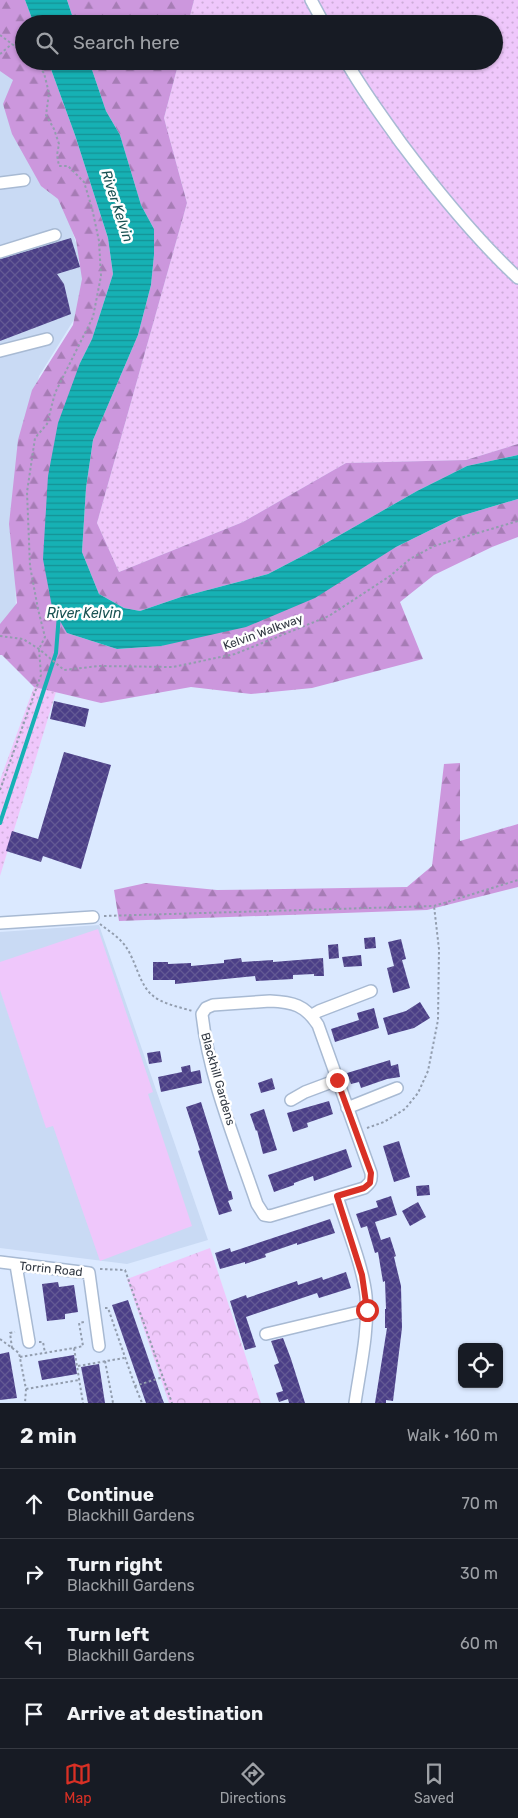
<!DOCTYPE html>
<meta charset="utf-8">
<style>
body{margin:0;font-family:Rubik,sans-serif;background:#20242c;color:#f1f3f6}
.controls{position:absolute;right:15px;bottom:15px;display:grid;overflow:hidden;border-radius:8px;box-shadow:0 1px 4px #0004}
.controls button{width:45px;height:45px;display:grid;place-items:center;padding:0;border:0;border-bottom:1px solid #363941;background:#171b24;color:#f1f3f6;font:25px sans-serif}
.stop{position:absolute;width:15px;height:15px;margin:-11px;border:4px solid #d93025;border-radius:50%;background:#fff}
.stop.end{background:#d93025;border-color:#fff;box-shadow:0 1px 5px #0008}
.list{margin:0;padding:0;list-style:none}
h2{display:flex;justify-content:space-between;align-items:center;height:65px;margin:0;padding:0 20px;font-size:21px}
h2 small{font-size:16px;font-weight:400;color:#9ea1a6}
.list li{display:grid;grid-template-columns:32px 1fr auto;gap:15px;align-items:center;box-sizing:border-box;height:70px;padding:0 20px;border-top:1px solid #363941}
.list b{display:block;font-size:19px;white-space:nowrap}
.list p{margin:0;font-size:16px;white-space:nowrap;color:#9ea1a6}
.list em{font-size:16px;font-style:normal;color:#9ea1a6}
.icon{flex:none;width:28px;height:28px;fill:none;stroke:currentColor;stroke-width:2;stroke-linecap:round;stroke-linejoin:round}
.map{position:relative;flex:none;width:518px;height:1403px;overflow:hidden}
.search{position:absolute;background:#171b24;box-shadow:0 1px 4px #0004;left:15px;right:15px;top:15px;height:55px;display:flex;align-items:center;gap:12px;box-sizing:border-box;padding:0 18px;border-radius:28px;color:#9ea1a6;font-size:19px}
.sheet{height:345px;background:#171b24}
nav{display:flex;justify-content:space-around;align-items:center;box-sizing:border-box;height:70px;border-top:1px solid #363941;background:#171b24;font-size:14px;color:#9ea1a6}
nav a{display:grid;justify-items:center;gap:2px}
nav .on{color:#d93025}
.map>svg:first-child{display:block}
.built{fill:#c9daf4}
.grass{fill:url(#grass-dots)}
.forest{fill:url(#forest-firs)}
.park{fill:url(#park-crowns)}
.pitch{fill:#efc7fb}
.water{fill:url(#water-rules)}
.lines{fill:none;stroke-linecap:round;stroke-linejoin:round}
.stream{stroke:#16b1b4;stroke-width:4}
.building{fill:url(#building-cross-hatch)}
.minor-casing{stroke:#a8bad3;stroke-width:14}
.path{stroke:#929dae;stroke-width:2;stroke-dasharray:2.5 2.5;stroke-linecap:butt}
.minor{stroke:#fff;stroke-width:11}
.route{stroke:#d93025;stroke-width:6}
.labels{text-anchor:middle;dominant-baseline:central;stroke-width:5;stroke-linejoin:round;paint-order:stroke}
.street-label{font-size:12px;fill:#313842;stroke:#fff}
.water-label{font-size:14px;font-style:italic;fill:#195253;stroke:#fff}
</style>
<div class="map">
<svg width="518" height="1403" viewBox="0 0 518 1403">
<defs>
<pattern id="grass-dots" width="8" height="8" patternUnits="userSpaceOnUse" patternTransform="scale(1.25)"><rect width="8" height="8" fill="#efc7fb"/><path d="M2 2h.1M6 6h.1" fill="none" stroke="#cdacd8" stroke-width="1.8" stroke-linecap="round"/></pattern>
<pattern id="forest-firs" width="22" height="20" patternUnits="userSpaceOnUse" patternTransform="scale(1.25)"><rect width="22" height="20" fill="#cc97dd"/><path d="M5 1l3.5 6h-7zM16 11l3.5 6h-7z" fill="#a67cb5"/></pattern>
<pattern id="park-crowns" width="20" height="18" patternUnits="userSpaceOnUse" patternTransform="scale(1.25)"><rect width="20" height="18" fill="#efc7fb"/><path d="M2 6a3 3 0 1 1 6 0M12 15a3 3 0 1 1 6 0" fill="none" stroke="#cdacd8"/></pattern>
<pattern id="water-rules" width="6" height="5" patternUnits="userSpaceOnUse" patternTransform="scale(1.25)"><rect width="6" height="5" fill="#16b1b4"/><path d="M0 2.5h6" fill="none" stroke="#159194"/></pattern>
<pattern id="building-cross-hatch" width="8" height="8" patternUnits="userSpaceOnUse" patternTransform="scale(1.25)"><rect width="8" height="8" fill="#4b3f87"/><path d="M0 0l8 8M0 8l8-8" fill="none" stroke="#635994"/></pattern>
</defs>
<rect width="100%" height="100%" fill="#dbe9ff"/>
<path class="built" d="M0,0l24,61 30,115 28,85 1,44 -44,71 -24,106 1,156 -16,-3z
M99,925l109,315 -81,24 -127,-16v-316z"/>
<path class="grass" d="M194,0h324v444l-52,16 -120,3 -103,59 -124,50 -22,-49 90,-320 -23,-85 15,-57h315v-37h-306z
M34,687l22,5 -56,184v-96z"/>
<path class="forest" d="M0,0h25l9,24h-10v37h24l27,74 33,103 5,36 -21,65 -12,24 -13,270 50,16 44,-3 235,-99 61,-30 61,-18v38l-26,10 -58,28 -34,27 23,57 -111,29 -61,6 -60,-7 -90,16 -67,-16 -32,-32h-2v-31l17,-21 -8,-79 9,-84 14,-50 41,-65 9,-46 -6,-39 -18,-41 -17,-13 -29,-52 -9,-30 10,-24 -13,-9z
M67,0h127l-6,24h-113z
M89,61h90l-15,57 23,85 -90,320 22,49 124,-50 103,-59 120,-3 52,-16v11l-51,11 -50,25 -105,60 -44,23 -87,23 -41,14 -16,-3 -25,-14 -17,-42 4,-64 7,-48 45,-105 13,-50 3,-30v-26l-13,-24 -21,-70 -14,-24z
M460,763v78l58,-17v63l-91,23 -308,11 -5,-31 32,-7 71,7 190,-3 25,-21 12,-102z"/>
<path class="park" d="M210,1248l51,155h-92l-42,-124z"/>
<path class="pitch" d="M98,929l55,163 -5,2 44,132 -92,35 -47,-135 -7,2 -46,-138v-28z"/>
<path class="water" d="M25,0h42l8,24h-41z
M48,61h41l17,50 14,24 21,70 13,24v26l-3,30 -13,50 -45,105 -7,48 -4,64 17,42 25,14 16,3 41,-14 87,-23 44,-23 105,-60 50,-25 51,-11v44l-61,18 -61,30 -81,51 -69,29 -85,19 -44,3 -50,-16 -15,-26 -9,-48 5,-83 10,-53 22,-60 12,-24 21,-65 -5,-36 -33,-103z"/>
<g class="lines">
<path class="stream" d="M0,823l56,-170 3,-39"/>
</g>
<path class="building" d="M71,238l9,29 -23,7 7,10 7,30 -71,27v-82z
M54,701l35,8 -4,18 -35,-8z
M64,752l47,13 -30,104 -38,-13 -2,6 -35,-11 6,-20 26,8z
M375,937l1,11 -11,1 -1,-11z
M401,939l5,20 -4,1 8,28 -17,5 -6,-25 7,-2 -6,-24z
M338,944l1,14 -10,1 -1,-14z
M361,955l1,11 -18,1 -2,-10z
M241,958l1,4 31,-2v2l50,-4 1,18h-10v-2l-21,1v4l-37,2 -1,-5 -80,8v-4h-22v-18h15v2l23,-1v3l33,-3v-3z
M420,1002l10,16 -16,10 -26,7 -5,-17 23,-7z
M374,1008l5,20 -44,14 -4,-13 28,-9 -2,-7z
M160,1051l2,11 -13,2 -2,-11z
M390,1060l1,6 7,-2 2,13 -13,2 -26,9 -2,-6 -8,2 -4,-11z
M190,1065l1,7 9,-2 2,13 -41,9 -3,-15 24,-5 -1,-5z
M272,1078l3,11 -14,4 -3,-10z
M329,1101l4,13 -26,9 1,4 -15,5 -6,-19z
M201,1102l28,89h2l2,8 -5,2 4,10 -13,4 -21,-64 2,-1 -14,-43z
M264,1109l13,41 -14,4 -6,-24 -1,1 -6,-17z
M399,1141l11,36 -16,5 -11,-36z
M346,1149l6,18 -38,14 -1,-5 -19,7v2l-20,7 -6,-17z
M429,1185l1,10 -13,1 -1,-10z
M391,1196l6,19 -22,7 6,18 9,-3 6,19 -2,1 7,29 1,42 -9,73 -7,-1v3h-11l12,-75h-2v-19h1l-1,-28 -2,1 -5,-30 -3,1 -8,-27 -6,2 -5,-14 22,-7 -2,-6z
M418,1202l8,15 -16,9 -8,-15z
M330,1219l5,14 -38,12v-2l-32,11 1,3 -21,7v-2l-25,7 -5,-16 15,-5 1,4z
M346,1272l5,16 -32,10 -2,-5 -71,24 10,30 -11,3 -15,-49 16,-6 1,3 50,-17 1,4 24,-8 1,3z
M58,1282l1,5 15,-2 4,27 -13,2v5l-18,2 -5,-37z
M128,1300l34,98 2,5h-18l-34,-98z
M283,1338l8,21 14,44h-16l-1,-4 -9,3 -3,-9 7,-2 -9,-26 5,-2 -8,-22z
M9,1352l8,46 -17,2v-46z
M74,1355l3,19 -35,6 -4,-19z
M99,1364l6,39h-17l-7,-36z"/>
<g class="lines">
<defs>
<path id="minor" d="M311,0l13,24
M346,61c16,29 36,55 55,82 36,48 73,94 117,135
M0,183l24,-3
M0,252l55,-17
M0,351l47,-12
M0,923l93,-6
M270,1001c23,1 35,4 48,24l53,148c1,8 -1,10 -7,15l-94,28 -6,-1 -7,-11c-21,-62 -48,-125 -55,-190l4,-6 7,-3z
M312,1015l7,-4 52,-20
M291,1100l14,-8 32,-12
M347,1108l50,-20
M337,1196c9,30 26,70 29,100 3,35 -6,72 -11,107
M0,1262l89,11 10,73
M16,1265l13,77
M266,1334l101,-24"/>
</defs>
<use href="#minor" class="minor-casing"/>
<path class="path" d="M0,35l24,18
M0,54l12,-10
M0,636l23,3 16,10 25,21 35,-4 74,1 62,-13 94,-38 61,-40 20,-17 24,-13 84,-25
M0,790l41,-115 -2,-26 6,-12 -7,-28 -8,-43 -3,-74 8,-54 12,-14 8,-31 38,-76 8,-41 -2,-35 -7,-33 -8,-26 -16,-16h-9l-2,-11 2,-11 -5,-15 -8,-14 3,-22 -5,-20 -11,-12
M104,916l330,-10 84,-26
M100,924c9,7 20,14 26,23 10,14 13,37 26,48 10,9 28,12 40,16
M367,1128l17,-6 21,-13 13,-16 10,-22 10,-51 1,-71 -5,-43
M100,1269l25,1 47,133
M105,1308h3l27,78 28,-9
M0,1339l19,14 7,36 -1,14
M39,1342h4l2,11
M12,1348l-2,-15 5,-1
M74,1348l9,-2 -4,-23 5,-1
M20,1357l54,-9 9,55
M105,1361l8,42
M78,1366l46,-8
M135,1386l7,17
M26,1389l53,-9"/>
<use href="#minor" class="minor"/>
</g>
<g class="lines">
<path class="route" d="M337,1080l34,93 -1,10 -6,5 -27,8 25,79 5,35"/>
</g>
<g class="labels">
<g class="street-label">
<text transform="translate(263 632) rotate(-20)">Kelvin Walkway</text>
<text transform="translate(218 1079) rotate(74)">Blackhill Gardens</text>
<text transform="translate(51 1269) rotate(6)">Torrin Road</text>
</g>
<g class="water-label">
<text transform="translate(117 206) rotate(72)">River Kelvin</text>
<text x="84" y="613">River Kelvin</text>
</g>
</g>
</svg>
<div class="controls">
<button><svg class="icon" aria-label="locate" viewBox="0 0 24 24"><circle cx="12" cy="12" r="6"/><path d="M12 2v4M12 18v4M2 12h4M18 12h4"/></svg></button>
</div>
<div class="stop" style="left:367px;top:1310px"></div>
<div class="stop end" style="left:337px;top:1080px"></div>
<div class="search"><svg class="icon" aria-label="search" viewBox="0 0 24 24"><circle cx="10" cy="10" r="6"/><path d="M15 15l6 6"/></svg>Search here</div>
</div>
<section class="sheet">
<h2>2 min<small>Walk · 160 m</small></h2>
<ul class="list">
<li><svg class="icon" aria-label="ahead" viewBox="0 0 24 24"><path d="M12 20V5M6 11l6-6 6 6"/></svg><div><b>Continue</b><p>Blackhill Gardens</p></div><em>70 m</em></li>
<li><svg class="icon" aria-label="right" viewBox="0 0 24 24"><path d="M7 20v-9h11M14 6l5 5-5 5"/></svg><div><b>Turn right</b><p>Blackhill Gardens</p></div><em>30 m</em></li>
<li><svg class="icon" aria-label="left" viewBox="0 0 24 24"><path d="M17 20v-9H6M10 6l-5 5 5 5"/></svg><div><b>Turn left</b><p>Blackhill Gardens</p></div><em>60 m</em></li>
<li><svg class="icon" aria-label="arrive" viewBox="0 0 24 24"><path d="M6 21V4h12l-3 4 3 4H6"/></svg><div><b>Arrive at destination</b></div></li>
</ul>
</section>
<nav>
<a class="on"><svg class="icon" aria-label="map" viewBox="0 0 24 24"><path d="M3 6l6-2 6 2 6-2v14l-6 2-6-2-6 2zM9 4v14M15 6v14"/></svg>Map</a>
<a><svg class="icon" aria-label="directions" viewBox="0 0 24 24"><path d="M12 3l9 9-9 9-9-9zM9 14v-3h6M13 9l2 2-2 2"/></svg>Directions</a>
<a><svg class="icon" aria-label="saved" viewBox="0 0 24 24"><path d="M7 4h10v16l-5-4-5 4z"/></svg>Saved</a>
</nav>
